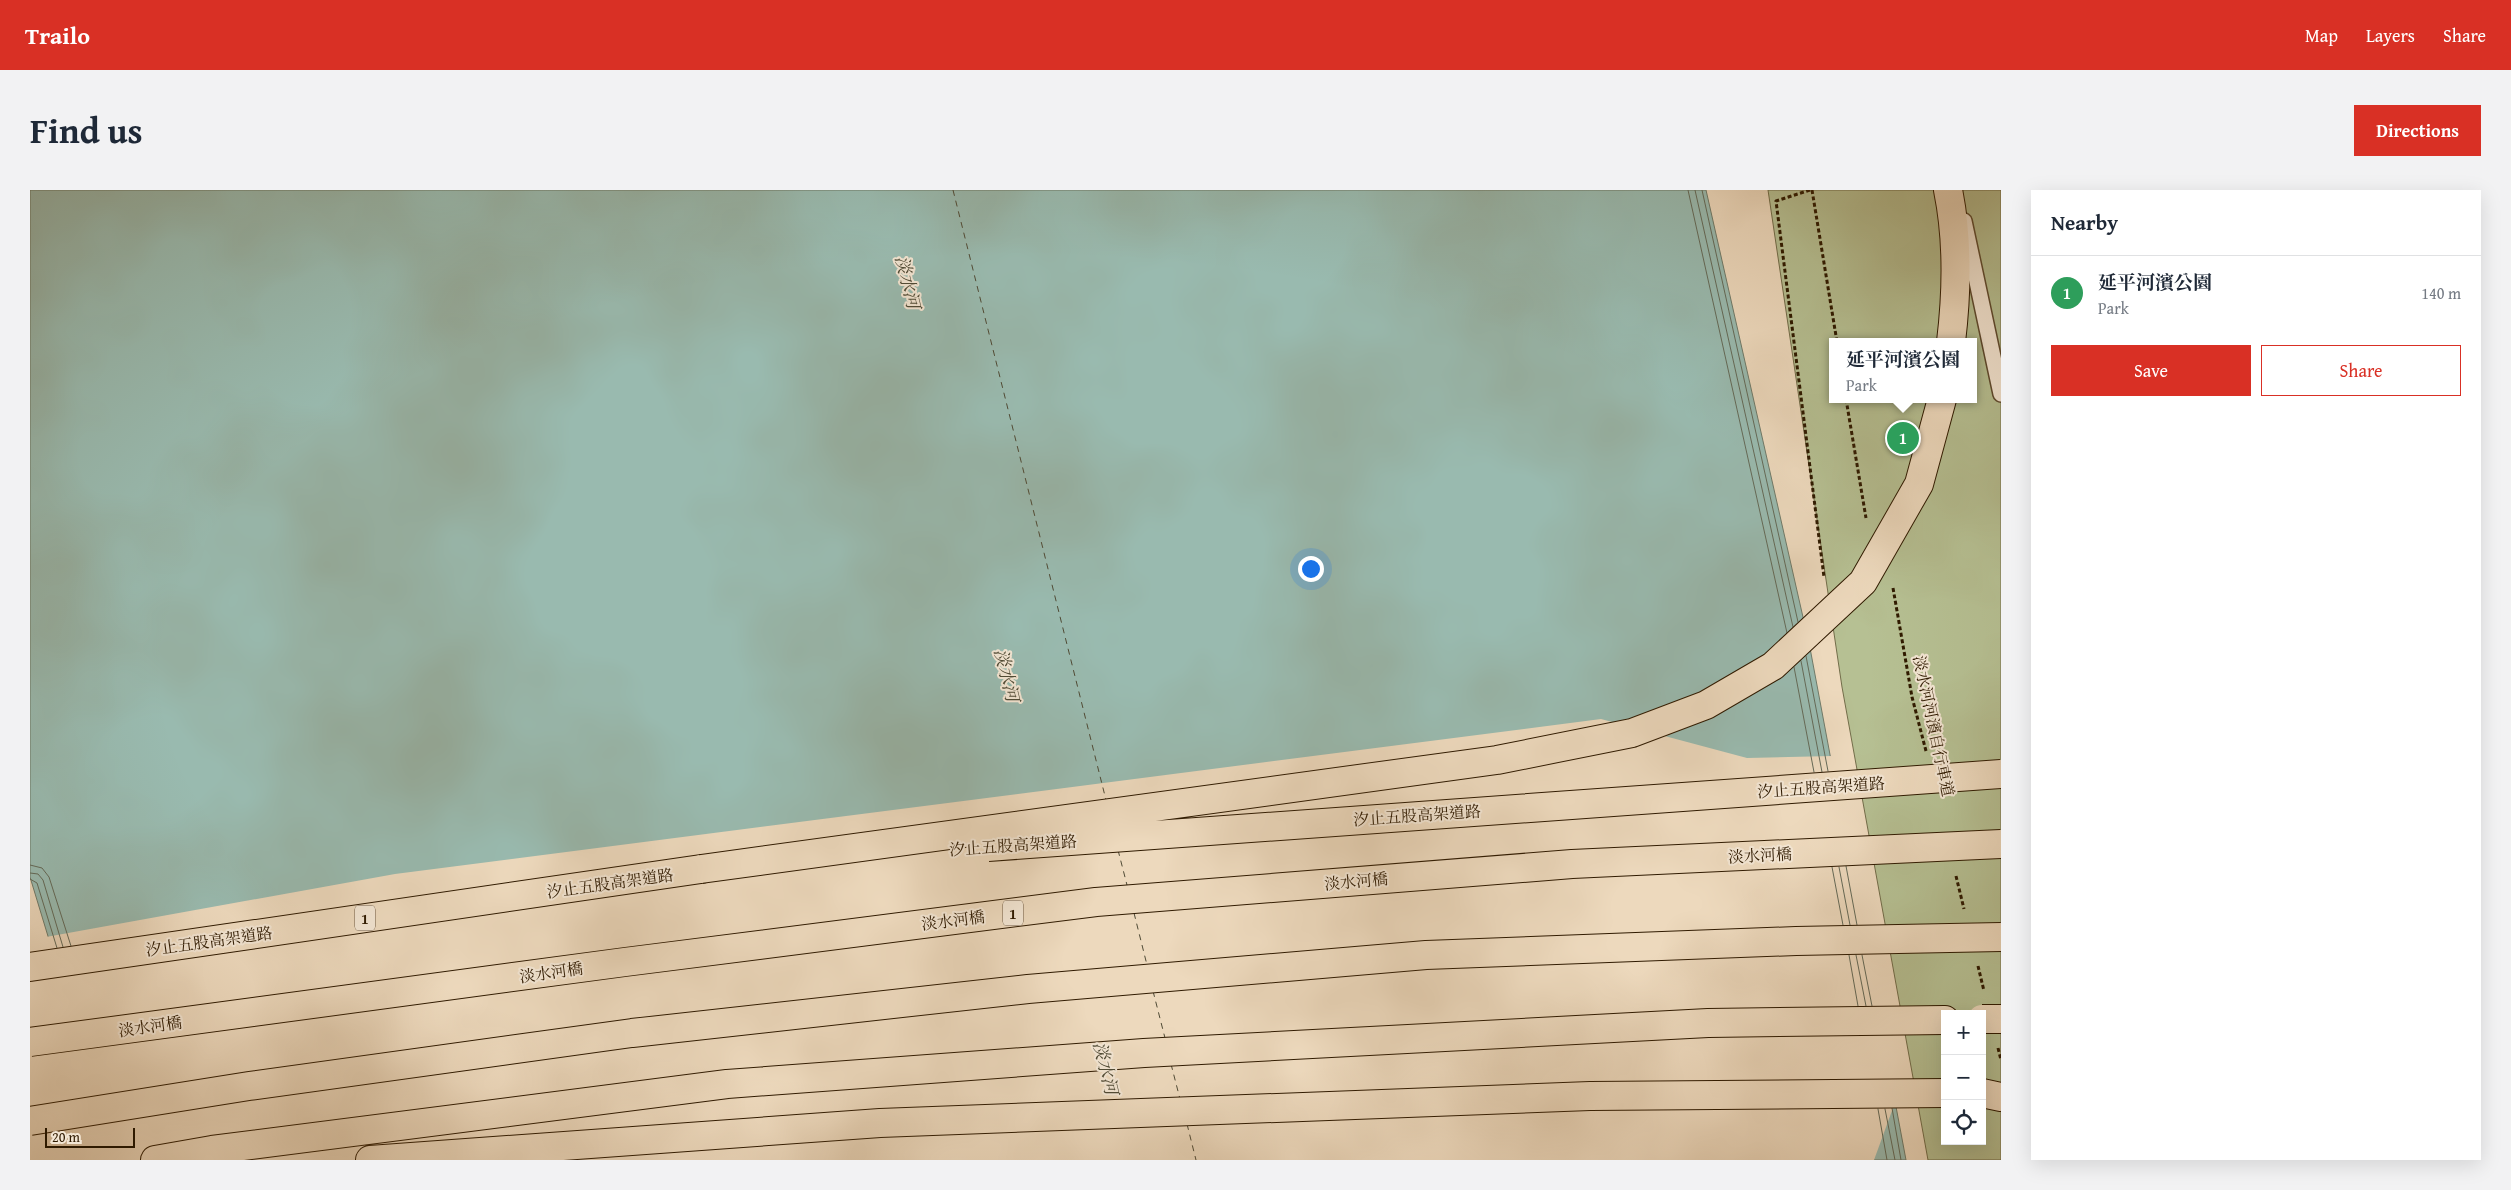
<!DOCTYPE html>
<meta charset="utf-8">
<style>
body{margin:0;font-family:"Gentium Book Plus","Noto Serif TC",serif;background:#f2f2f3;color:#1f2937}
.controls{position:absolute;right:15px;bottom:15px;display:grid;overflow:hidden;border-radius:0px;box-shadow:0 5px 20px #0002}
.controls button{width:45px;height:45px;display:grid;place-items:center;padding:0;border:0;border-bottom:1px solid #e0e1e3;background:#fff;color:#1f2937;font:25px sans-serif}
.scale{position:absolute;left:15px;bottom:12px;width:90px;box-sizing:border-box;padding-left:5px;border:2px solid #2f1a00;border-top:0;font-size:14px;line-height:18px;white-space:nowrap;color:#2f1a00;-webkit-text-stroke:4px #f3e6d4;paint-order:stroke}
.you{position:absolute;left:1280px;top:378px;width:18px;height:18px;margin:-12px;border:4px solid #fff;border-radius:50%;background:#1a73e8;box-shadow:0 0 0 8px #1a73e833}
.badge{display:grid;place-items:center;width:32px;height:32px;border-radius:50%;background:#d93025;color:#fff;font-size:16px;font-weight:700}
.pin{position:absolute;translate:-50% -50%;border:2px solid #fff;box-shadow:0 1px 5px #0006}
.popup{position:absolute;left:1799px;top:148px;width:148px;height:65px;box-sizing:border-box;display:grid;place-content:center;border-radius:0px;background:#fff;filter:drop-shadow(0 1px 4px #0005);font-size:16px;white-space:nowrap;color:#747a83}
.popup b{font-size:19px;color:#1f2937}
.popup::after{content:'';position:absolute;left:50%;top:100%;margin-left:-10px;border:10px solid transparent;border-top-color:#fff}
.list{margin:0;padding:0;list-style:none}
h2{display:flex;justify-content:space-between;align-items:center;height:65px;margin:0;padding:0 20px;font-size:21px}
h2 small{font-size:16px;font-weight:400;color:#747a83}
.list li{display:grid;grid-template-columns:32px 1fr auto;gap:15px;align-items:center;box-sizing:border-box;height:75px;padding:0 20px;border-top:1px solid #e0e1e3}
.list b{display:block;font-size:19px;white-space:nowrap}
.list p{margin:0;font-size:16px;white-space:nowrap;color:#747a83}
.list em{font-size:16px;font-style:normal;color:#747a83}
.actions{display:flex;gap:10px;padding:15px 20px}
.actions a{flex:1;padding:11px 0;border:1px solid #d93025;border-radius:0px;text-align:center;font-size:18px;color:#d93025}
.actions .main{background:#d93025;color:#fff}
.icon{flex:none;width:28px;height:28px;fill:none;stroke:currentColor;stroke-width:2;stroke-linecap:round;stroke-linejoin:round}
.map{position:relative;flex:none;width:1971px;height:970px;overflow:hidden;border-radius:0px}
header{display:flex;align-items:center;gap:30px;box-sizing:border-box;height:70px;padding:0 25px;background:#d93025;color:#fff}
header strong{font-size:24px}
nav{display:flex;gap:28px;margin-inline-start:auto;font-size:18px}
.intro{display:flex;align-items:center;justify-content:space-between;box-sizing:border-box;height:120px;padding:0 30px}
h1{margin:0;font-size:35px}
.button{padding:12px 22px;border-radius:0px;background:#d93025;color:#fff;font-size:18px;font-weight:700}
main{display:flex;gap:30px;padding:0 30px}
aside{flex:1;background:#fff;border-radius:0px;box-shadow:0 5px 20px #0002}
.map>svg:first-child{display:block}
.green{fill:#b6c093;stroke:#726d4a;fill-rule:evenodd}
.water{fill:#99baaf;stroke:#6f7a69}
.pier{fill:#edd9bd}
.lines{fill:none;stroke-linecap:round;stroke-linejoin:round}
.shore{stroke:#646a58;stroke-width:1}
.ferry{stroke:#4f4a35;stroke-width:1;stroke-dasharray:6 5;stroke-linecap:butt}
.lane-casing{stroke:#5e4a2f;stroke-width:18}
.highway-casing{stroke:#2f1a00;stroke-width:30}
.path{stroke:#2f1a00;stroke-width:3;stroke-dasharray:4 2.5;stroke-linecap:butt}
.lane{stroke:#f3e6d4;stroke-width:15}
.highway{stroke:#edd9bd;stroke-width:28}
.highway-bridge-casing{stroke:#2f1a00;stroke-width:30;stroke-linecap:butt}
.highway-bridge{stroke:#edd9bd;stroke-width:28}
.labels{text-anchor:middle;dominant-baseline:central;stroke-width:4;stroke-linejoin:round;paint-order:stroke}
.shield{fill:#f3e6d4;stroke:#6a5740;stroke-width:1}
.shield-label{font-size:15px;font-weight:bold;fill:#2f1a00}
.street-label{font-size:16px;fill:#2f1a00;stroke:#f3e6d4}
.water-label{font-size:18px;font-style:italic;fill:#4f4a35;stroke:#f3e6d4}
</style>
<header>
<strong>Trailo</strong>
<nav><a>Map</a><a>Layers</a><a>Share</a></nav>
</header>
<div class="intro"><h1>Find us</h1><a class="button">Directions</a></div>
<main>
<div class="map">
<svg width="1971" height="970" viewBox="0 0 1971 970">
<rect width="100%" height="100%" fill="#edd9bd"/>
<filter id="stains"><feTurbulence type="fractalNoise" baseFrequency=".004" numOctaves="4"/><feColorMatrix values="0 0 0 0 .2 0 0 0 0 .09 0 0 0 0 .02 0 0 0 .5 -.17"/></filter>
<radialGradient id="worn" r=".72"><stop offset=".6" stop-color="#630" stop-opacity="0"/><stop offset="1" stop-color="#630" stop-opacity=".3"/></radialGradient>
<path class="green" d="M1738,0h233v970h-73l-86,-473zM1803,152h140v57h-140zM1915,824h37v127h-37z"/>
<path class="water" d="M0,0h1676l104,458 96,512h-1790l-86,-283z"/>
<path class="pier" d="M1571,529l146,39 85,-2 65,341 -23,63h-1761l-67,-223 349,-63z"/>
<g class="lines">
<path class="shore" d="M1658,0l99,443
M1665,0l98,437
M1672,0l96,432
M1776,466l22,115
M1771,471l21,111
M1764,477l20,105
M0,675l12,3 7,9 22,69
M1816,676l11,59
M1802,677l11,58
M1809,677l11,58
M0,683l8,1 5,6 20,67
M0,689l7,4 20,65
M1819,765l9,51
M1826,765l10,51
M1832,765l10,51
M1862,918l9,52
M1848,919l9,51
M1855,919l10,51"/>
<path class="ferry" d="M923,0l153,610
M1088,660l9,35
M1104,723l13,52
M1123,801l12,47
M1141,874l9,35
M1157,934l9,36"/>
<defs>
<path id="lane" d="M1934,31l37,173"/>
<path id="highway" d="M1918,0c10,49 9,102 3,152
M0,777l671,-98
M1952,903l19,4
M125,970l57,-10 515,-66 417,-31 564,-30 237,-3
M340,970l510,-37 710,-27 355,-3"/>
</defs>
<use href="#lane" class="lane-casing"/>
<use href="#highway" class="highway-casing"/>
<path class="path" d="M1780,0l-34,11 48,376
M1782,0l25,152
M1816,209l20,119
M1863,398l19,109 14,54
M1926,686l8,33
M1948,776l6,25
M1968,858l3,12"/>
<use href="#lane" class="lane"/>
<use href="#highway" class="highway"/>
<defs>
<path id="highway-bridge" d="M958,657l1013,-73
M671,679l796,-109 135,-27 74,-28 67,-39 90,-84 56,-98 23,-85
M1952,829h19
M0,852l595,-80 471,-60 476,-38 429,-20
M0,931l219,-35 383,-53 396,-44 398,-34 370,-14 205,-4"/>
</defs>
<use href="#highway-bridge" class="highway-bridge-casing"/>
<use href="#highway-bridge" class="highway-bridge"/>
</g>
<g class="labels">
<g class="shield">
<rect x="973" y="710.5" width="20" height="25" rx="4"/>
<rect x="325" y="715.5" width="20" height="25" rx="4"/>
</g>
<g class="shield-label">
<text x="983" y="723">1</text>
<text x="335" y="728">1</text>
</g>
<g class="street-label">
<text transform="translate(1904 536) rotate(78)">淡水河河濱自行車道</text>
<text transform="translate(1791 597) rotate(-4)">汐止五股高架道路</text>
<text transform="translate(1387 625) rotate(-4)">汐止五股高架道路</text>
<text transform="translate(983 655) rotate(-4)">汐止五股高架道路</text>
<text transform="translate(1730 665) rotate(-3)">淡水河橋</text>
<text transform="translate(1326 691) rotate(-5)">淡水河橋</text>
<text transform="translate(580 693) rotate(-8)">汐止五股高架道路</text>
<text transform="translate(923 730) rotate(-7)">淡水河橋</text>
<text transform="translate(179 751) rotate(-8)">汐止五股高架道路</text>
<text transform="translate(521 782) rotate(-8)">淡水河橋</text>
<text transform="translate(120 836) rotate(-8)">淡水河橋</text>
</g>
<g class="water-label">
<text transform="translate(878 92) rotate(76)">淡水河</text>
<text transform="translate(977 485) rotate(76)">淡水河</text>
<text transform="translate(1076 878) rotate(76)">淡水河</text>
</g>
</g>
<rect width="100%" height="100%" filter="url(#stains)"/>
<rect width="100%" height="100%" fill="url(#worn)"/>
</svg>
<div class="controls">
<button>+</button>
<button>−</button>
<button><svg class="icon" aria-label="locate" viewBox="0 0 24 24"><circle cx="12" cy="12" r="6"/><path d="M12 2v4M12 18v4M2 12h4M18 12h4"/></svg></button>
</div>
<div class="scale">20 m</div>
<div class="you"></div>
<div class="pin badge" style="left:1873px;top:248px;background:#2e9e5b">1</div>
<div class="popup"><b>延平河濱公園</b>Park</div>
</div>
<aside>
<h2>Nearby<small></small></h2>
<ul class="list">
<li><span class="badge" style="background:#2e9e5b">1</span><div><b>延平河濱公園</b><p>Park</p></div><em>140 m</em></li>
</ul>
<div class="actions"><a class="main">Save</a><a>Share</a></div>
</aside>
</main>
